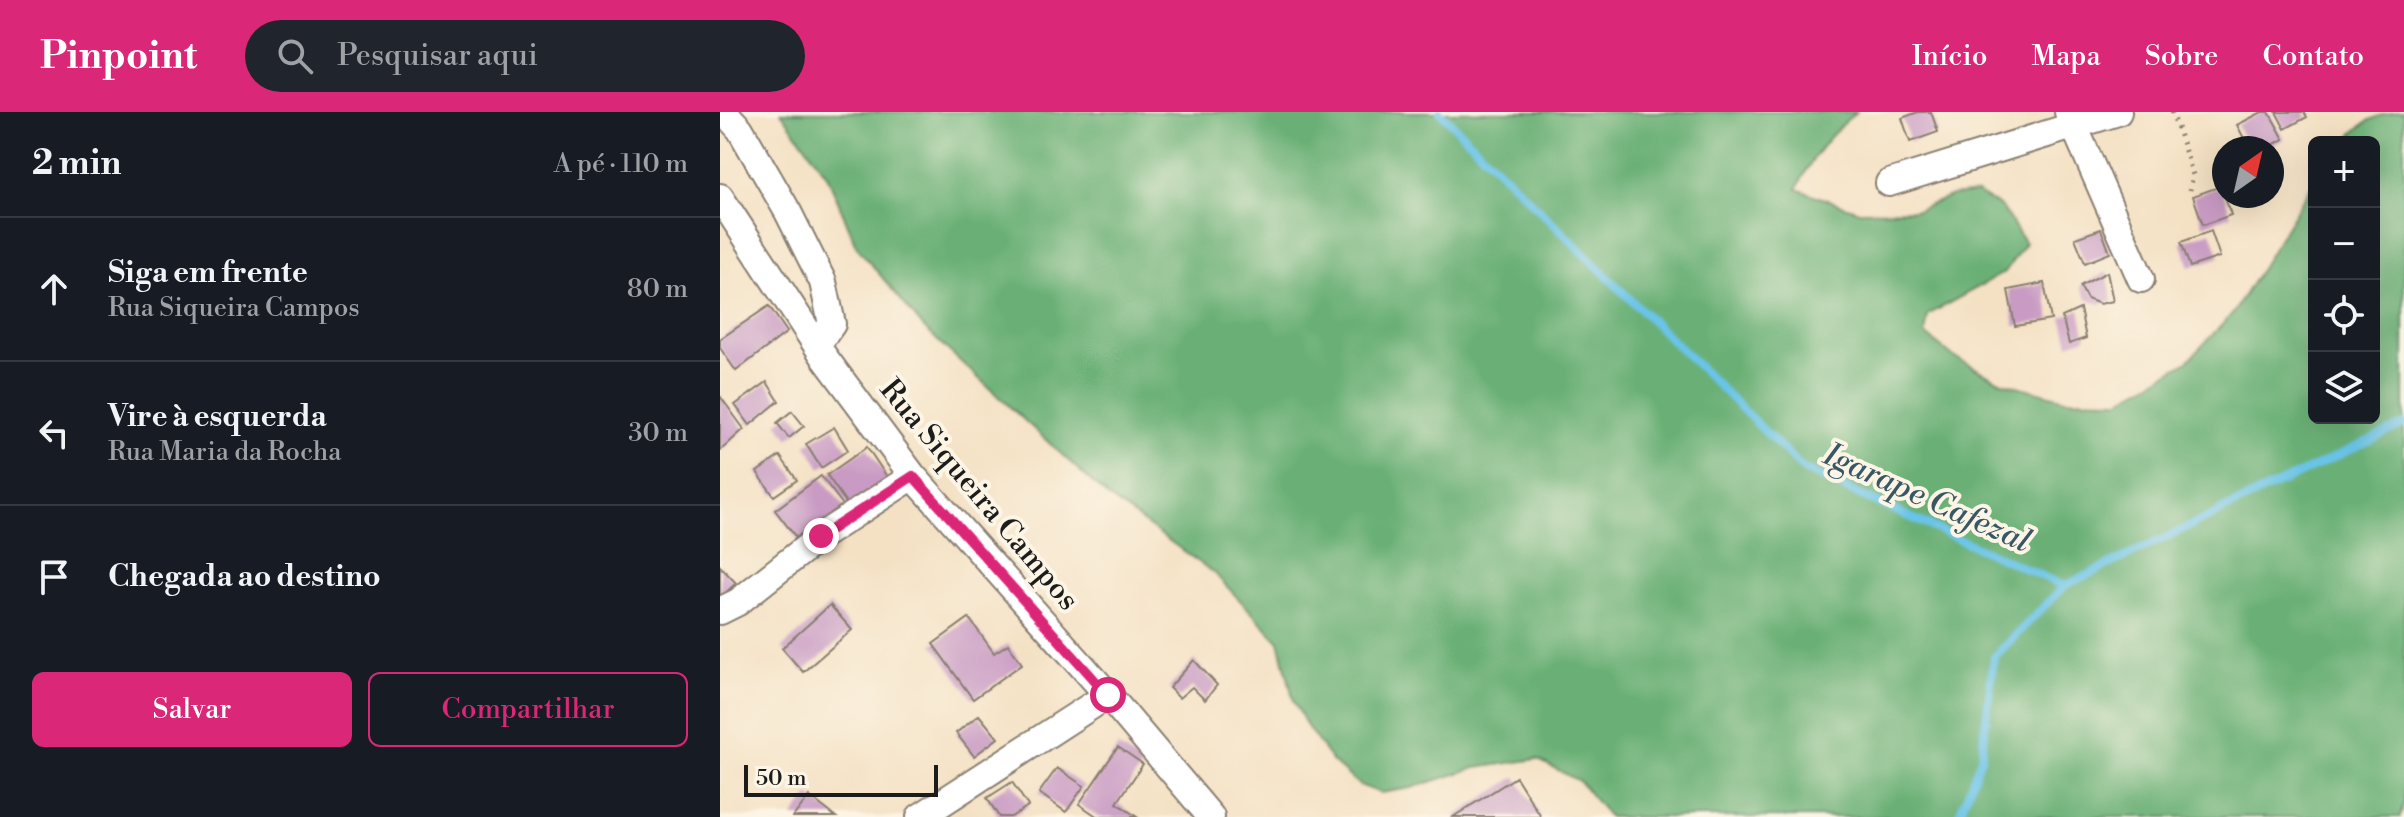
<!DOCTYPE html>
<html lang="pt">
<meta charset="utf-8">
<style>
body{margin:0;font-family:"Libre Bodoni",serif;background:#20242c;color:#f1f3f6}
.controls{position:absolute;right:24px;top:24px;display:grid;overflow:hidden;border-radius:12px;box-shadow:0 8px 32px #0002}
.controls button{width:72px;height:72px;display:grid;place-items:center;padding:0;border:0;border-bottom:2px solid #363941;background:#171b24;color:#f1f3f6;font:40px sans-serif}
.compass{position:absolute;left:1492px;top:24px;width:72px;height:72px;border-radius:50%;background:#171b24;box-shadow:0 8px 32px #0002;rotate:34deg}
.scale{position:absolute;left:24px;bottom:20px;width:194px;box-sizing:border-box;padding-left:8px;border:4px solid #1c1c1c;border-top:0;font-size:22px;line-height:28px;white-space:nowrap;color:#1c1c1c;-webkit-text-stroke:6px #fcf5e5;paint-order:stroke}
.stop{position:absolute;width:24px;height:24px;margin:-18px;border:6px solid #db2777;border-radius:50%;background:#fff}
.stop.end{background:#db2777;border-color:#fff;box-shadow:0 2px 8px #0008}
.list{margin:0;padding:0;list-style:none}
h2{display:flex;justify-content:space-between;align-items:center;height:104px;margin:0;padding:0 32px;font-size:34px}
h2 small{font-size:26px;font-weight:400;color:#9ea1a6}
.list li{display:grid;grid-template-columns:52px 1fr auto;gap:24px;align-items:center;box-sizing:border-box;height:144px;padding:0 32px;border-top:2px solid #363941}
.list b{display:block;font-size:30px;white-space:nowrap}
.list p{margin:0;font-size:26px;white-space:nowrap;color:#9ea1a6}
.list em{font-size:26px;font-style:normal;color:#9ea1a6}
.actions{display:flex;gap:16px;padding:24px 32px}
.actions a{flex:1;padding:18px 0;border:2px solid #db2777;border-radius:12px;text-align:center;font-size:28px;color:#db2777}
.actions .main{background:#db2777;color:#fff}
.icon{flex:none;width:44px;height:44px;fill:none;stroke:currentColor;stroke-width:2;stroke-linecap:round;stroke-linejoin:round}
.map{position:relative;flex:none;width:1684px;height:705px;overflow:hidden}
header{display:flex;align-items:center;gap:48px;box-sizing:border-box;height:112px;padding:0 40px;background:#db2777;color:#fff}
header strong{font-size:38px}
nav{display:flex;gap:44px;margin-inline-start:auto;font-size:28px}
.search{width:560px;height:72px;background:#20242c;display:flex;align-items:center;gap:20px;box-sizing:border-box;padding:0 28px;border-radius:44px;color:#9ea1a6;font-size:30px}
main{display:flex}
aside{flex:1;background:#171b24}
.map>svg:first-child{display:block}
.forest{fill:#6ab076;stroke:#436649;stroke-width:2}
.lines{fill:none;stroke-linecap:round;stroke-linejoin:round}
.stream{stroke:#6bc4e9;stroke-width:8}
.building{fill:#c99bc4}
.minor-casing{stroke:#887e70;stroke-width:30}
.path{stroke:#887e70;stroke-width:5;stroke-dasharray:2 6;stroke-linecap:butt}
.minor{stroke:#fff;stroke-width:26}
.route{stroke:#db2777;stroke-width:10}
.labels{text-anchor:middle;dominant-baseline:central;stroke-width:8;stroke-linejoin:round;paint-order:stroke}
.street-label{font-size:30px;fill:#1c1c1c;stroke:#fcf5e5}
.water-label{font-size:32px;font-style:italic;fill:#385764;stroke:#fcf5e5}
</style>
<header>
<strong>Pinpoint</strong>
<div class="search"><svg class="icon" aria-label="search" viewBox="0 0 24 24"><circle cx="10" cy="10" r="6"/><path d="M15 15l6 6"/></svg>Pesquisar aqui</div>
<nav><a>Início</a><a>Mapa</a><a>Sobre</a><a>Contato</a></nav>
</header>
<main>
<aside>
<h2>2 min<small>A pé · 110 m</small></h2>
<ul class="list">
<li><svg class="icon" aria-label="ahead" viewBox="0 0 24 24"><path d="M12 20V5M6 11l6-6 6 6"/></svg><div><b>Siga em frente</b><p>Rua Siqueira Campos</p></div><em>80 m</em></li>
<li><svg class="icon" aria-label="left" viewBox="0 0 24 24"><path d="M17 20v-9H6M10 6l-5 5 5 5"/></svg><div><b>Vire à esquerda</b><p>Rua Maria da Rocha</p></div><em>30 m</em></li>
<li><svg class="icon" aria-label="arrive" viewBox="0 0 24 24"><path d="M6 21V4h12l-3 4 3 4H6"/></svg><div><b>Chegada ao destino</b></div></li>
</ul>
<div class="actions"><a class="main">Salvar</a><a>Compartilhar</a></div>
</aside>
<div class="map">
<svg width="1684" height="705" viewBox="0 0 1684 705">
<rect width="100%" height="100%" fill="#fcf5e5"/>
<filter id="ink" filterUnits="userSpaceOnUse"><feTurbulence type="fractalNoise" baseFrequency=".0125" numOctaves="2"/><feDisplacementMap in="SourceGraphic" scale="16" xChannelSelector="R" yChannelSelector="G"/><feConvolveMatrix kernelMatrix="1 2 1 2 8 2 1 2 1" color-interpolation-filters="sRGB"/></filter>
<filter id="wash" filterUnits="userSpaceOnUse"><feTurbulence type="fractalNoise" baseFrequency=".006" numOctaves="4" result="noise"/><feDisplacementMap in="SourceGraphic" scale="32" xChannelSelector="R" yChannelSelector="G"/><feGaussianBlur stdDeviation="1.8" result="paint"/><feColorMatrix in="noise" values="0 0 0 0 0 0 0 0 0 0 0 0 0 0 0 0 0 1.4 0 .05"/><feComposite in="paint" operator="in"/></filter>
<g filter="url(#wash)">
<rect width="100%" height="100%" fill="#f4e1c4"/>
<path class="forest" d="M61,0h1075c-25,21 -46,47 -59,77l62,22 59,-1 34,-14 25,-3 25,15 23,35 -20,29 -77,43 -3,19 27,22 50,26 63,17 55,1 68,-39 46,-49 80,-131v237h60v-276h-29c18,-20 32,-30 59,-30v690l-4,15h-791l-30,-36 -42,-22 -62,9 -64,20 -30,5 -22,-8 -26,-23 -25,-34 -14,-26 -15,-61 -65,-68 -106,-76 -184,-169 -67,-81 -30,-72z"/>
<g class="lines">
<path class="stream" d="M720,0l364,358 260,116 340,-162
M1238,705l23,-59 13,-101 70,-71"/>
</g>
<g id="blocks">
<path class="building" d="M1198,0h13l7,20 -28,10 -8,-24z
M1542,0h7l15,27 -17,9h-18l-12,-23z
M1556,0h28l3,5 -22,12z
M1501,74l10,29 -28,10 -10,-29z
M1381,117l9,24 -25,10 -10,-25z
M1491,119l9,26 -30,10 -9,-25z
M1387,160l6,29 -13,3 -13,-5 -7,-13z
M1324,171l7,37 -36,6 -7,-36z
M49,194l18,26 -51,39 -16,-23v-9z
M1360,197l6,29 -17,6 -7,-27z
M47,270l12,19 -29,24 -15,-20z
M0,284l24,33 -24,22z
M72,299l12,15 -15,12 -12,-15z
M114,315l14,23 -27,18 -15,-24z
M147,335l22,33 -40,27 -22,-32z
M60,344l17,24 -23,16 -17,-24z
M101,364l25,33 -45,35 -26,-34z
M0,454l16,17 -16,15z
M110,493l22,25 -49,42 -21,-24z
M249,506l25,35 14,-9 14,20 -49,35 -40,-55z
M474,548l23,25 -12,15 -13,-13 -13,11 -10,-10z
M259,603l19,23 -24,18 -18,-23z
M398,635l25,17 -26,39 20,14h-39l-19,-13z
M337,656l27,18 -18,26 -27,-19z
M796,665l25,40h-88z
M292,670l16,24 -17,11h-12l-12,-19z
M89,684l27,21h-43z"/>
</g>
</g>
<g filter="url(#ink)">
<use href="#blocks" fill-opacity="0" stroke="#887e70" stroke-width="2"/>
<g class="lines">
<defs>
<path id="minor" d="M4,0l16,17 48,83 35,70 9,42 -15,21
M1348,0l73,167
M1169,71l229,-71
M0,85l105,161 88,118 195,219 103,122
M0,499l18,-9 83,-66 92,-60
M200,705l188,-122"/>
</defs>
<use href="#minor" class="minor-casing"/>
<path class="path" d="M1452,0l21,63 -3,15"/>
<use href="#minor" class="minor"/>
</g>
</g>
<g class="lines" filter="url(#ink)">
<path class="route" d="M101,424l92,-60 195,219"/>
</g>
<g class="labels">
<g class="street-label">
<text transform="translate(259 383) rotate(50)">Rua Siqueira Campos</text>
</g>
<g class="water-label">
<text transform="translate(1207 386) rotate(24)">Igarape Cafezal</text>
</g>
</g>
</svg>
<div class="controls">
<button>+</button>
<button>−</button>
<button><svg class="icon" aria-label="locate" viewBox="0 0 24 24"><circle cx="12" cy="12" r="6"/><path d="M12 2v4M12 18v4M2 12h4M18 12h4"/></svg></button>
<button><svg class="icon" aria-label="layers" viewBox="0 0 24 24"><path d="M12 4l9 5-9 5-9-5zM3 14l9 5 9-5"/></svg></button>
</div>
<svg class="compass" viewBox="-18 -18 36 36"><path d="M0-13l5 13h-10z" fill="#e53935"/><path d="M0 13l5-13h-10z" fill="#9ea1a6"/></svg>
<div class="scale">50 m</div>
<div class="stop" style="left:388px;top:583px"></div>
<div class="stop end" style="left:101px;top:424px"></div>
</div>
</main>
